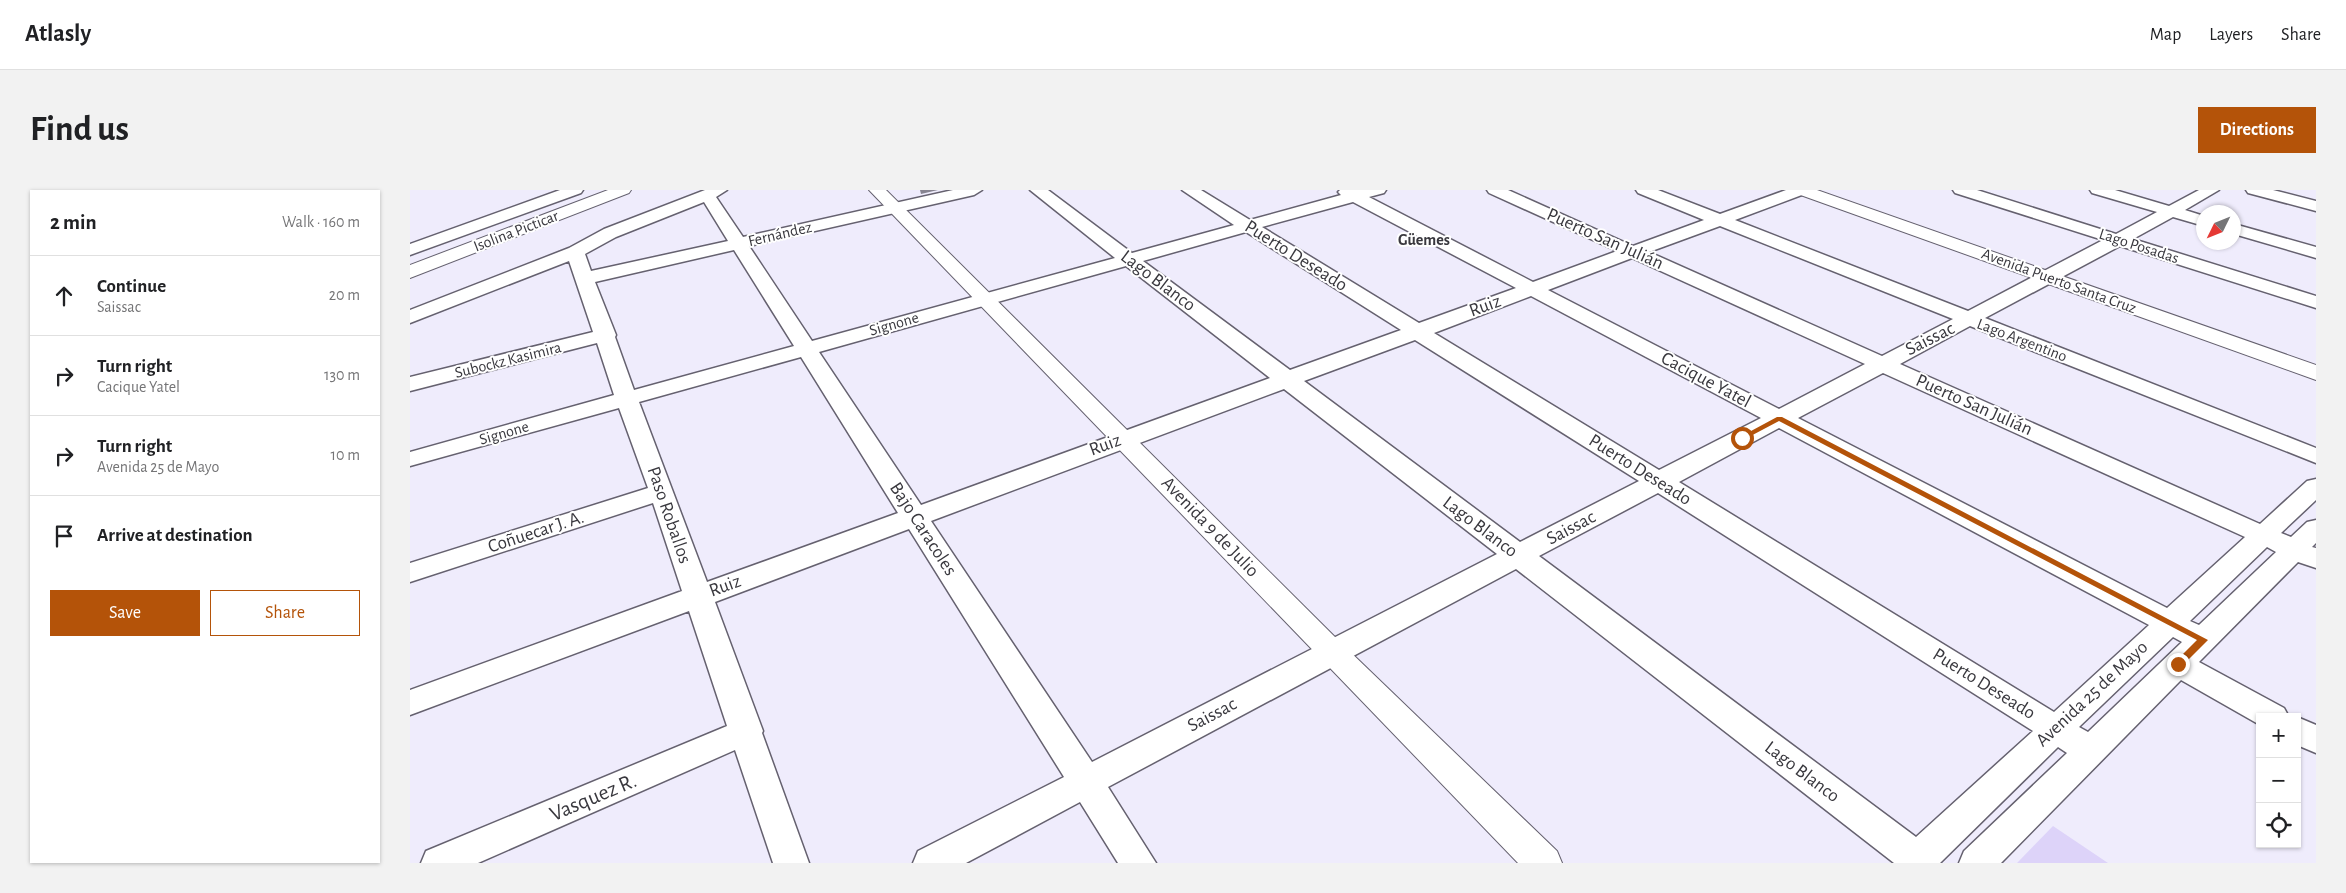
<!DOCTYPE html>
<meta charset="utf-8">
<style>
body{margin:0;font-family:"Alegreya Sans",sans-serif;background:#f2f2f2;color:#202124}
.controls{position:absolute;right:15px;bottom:15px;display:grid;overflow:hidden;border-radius:0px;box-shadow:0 1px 4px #0004}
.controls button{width:45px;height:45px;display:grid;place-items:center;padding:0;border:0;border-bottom:1px solid #e0e0e0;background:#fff;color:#202124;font:25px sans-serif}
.compass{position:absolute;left:1786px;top:15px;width:45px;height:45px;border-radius:50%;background:#fff;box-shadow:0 1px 4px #0004;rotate:227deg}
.stop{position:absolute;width:15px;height:15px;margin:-11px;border:4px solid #b45309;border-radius:50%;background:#fff}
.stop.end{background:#b45309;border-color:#fff;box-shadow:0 1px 5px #0008}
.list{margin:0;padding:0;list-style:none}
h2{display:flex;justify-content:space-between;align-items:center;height:65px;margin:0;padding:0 20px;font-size:21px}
h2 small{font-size:16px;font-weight:400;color:#757577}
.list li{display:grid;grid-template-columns:32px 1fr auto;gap:15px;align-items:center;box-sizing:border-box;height:80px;padding:0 20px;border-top:1px solid #e0e0e0}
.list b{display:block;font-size:19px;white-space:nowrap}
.list p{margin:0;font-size:16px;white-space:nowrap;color:#757577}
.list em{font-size:16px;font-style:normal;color:#757577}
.actions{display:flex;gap:10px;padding:15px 20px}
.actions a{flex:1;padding:11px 0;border:1px solid #b45309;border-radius:0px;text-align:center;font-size:18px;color:#b45309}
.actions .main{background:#b45309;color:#fff}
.icon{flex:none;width:28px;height:28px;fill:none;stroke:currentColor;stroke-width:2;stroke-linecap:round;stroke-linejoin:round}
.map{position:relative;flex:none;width:1906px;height:673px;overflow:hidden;border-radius:0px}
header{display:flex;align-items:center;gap:30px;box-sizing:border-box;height:70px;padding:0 25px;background:#fff;border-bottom:1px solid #e0e0e0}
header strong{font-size:24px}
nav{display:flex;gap:28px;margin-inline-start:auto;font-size:18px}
.intro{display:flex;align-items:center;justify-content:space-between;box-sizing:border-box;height:120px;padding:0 30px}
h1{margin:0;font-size:35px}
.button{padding:12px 22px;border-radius:0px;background:#b45309;color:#fff;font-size:18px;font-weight:700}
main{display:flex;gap:30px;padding:0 30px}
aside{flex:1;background:#fff;border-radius:0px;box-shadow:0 1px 4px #0004}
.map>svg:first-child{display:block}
.green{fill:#ddd3f9}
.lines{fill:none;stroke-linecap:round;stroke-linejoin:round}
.street-casing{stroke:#65616f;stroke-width:3}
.secondary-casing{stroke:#65616f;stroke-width:2}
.street{fill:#fff;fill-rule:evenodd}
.secondary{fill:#fff;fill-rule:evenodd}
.shaded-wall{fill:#878490}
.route{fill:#b45309}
.labels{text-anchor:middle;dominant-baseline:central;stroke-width:4;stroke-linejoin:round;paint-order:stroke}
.far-street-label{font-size:16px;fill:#39383e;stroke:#fff}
.far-neighbourhood-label{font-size:16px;font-weight:bold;fill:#39383e;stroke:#fff}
.street-label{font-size:19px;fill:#39383e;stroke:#fff}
.near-street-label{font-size:22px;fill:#39383e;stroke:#fff}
</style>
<header>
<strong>Atlasly</strong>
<nav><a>Map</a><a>Layers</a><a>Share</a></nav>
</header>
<div class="intro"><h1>Find us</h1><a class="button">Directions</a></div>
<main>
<aside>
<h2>2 min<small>Walk · 160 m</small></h2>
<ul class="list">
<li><svg class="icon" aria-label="ahead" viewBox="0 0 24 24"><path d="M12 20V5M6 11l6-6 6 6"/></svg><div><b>Continue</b><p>Saissac</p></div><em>20 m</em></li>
<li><svg class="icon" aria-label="right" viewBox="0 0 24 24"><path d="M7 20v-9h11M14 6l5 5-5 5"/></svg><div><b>Turn right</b><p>Cacique Yatel</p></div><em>130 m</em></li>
<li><svg class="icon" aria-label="right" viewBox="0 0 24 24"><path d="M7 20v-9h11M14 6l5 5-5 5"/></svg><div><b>Turn right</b><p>Avenida 25 de Mayo</p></div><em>10 m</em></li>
<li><svg class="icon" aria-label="arrive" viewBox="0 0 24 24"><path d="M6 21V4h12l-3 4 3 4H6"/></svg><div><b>Arrive at destination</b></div></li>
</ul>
<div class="actions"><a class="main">Save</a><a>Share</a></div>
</aside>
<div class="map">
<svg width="1906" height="673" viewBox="0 0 1906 673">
<rect width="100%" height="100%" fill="#efecfc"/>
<path class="green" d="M1643,636l55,37h-91z"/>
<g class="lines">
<defs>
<path id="street" d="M150,0h23l-2,3 -171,62v-11z
M295,0h22l-11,7 27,40 210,-47h29l-8,5 -225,51 63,95 303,-83 -85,-68h18l84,63 102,-28 -52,-35h19l49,30 91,-25 -3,-3 2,-2h46l-2,3 -15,4 164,85 84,-31 -128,-58 -2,-3h21l125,56 71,-26 -66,-27 -2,-3h22l62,24 66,-24h23l-2,3 -72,27 233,91 135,-71 -148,-47 -2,-3h24l139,44 41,-22 -65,-19 -2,-3h25l54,16 30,-16h20l-34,20 19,6v10l-31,-9 -40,22 183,57v12l-196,-62 -135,72 331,130v15l-346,-137 -70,38 360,160 47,-43 9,-2v21l-35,33 10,4 16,-15 9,-2v23l-4,4 4,1v20l-18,-6 -99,100 85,46 5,9h-29v8l-79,-45 -180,183h-42l5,-12 103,-98 -9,-6 -118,116h-46l-378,-294 -408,218 48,76h-38l-38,-61 -114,61h-53l5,-12 146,-74 -155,-248 -194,73 48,129 -1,2 47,130h-36l-38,-113 -257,113h-57l5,-12 301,-125 -38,-115 -279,104v-25l272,-99 -29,-88 -243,79v-19l238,-75 -29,-80 -209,58v-14l204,-57 -17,-52 -187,48v-14l183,-45 -24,-71 -159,62v-13l159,-62 35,-19zM294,12l24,39 -137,30 -6,-17 31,-17zM943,12l163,86 -97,35 -157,-96zM1310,36l233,93 -71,37 -233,-104zM836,42l155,98 -111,40 -147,-109zM324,60l60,96 -160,44 -19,-53 1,-2 -21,-53zM1222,68l233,106 -86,45 -231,-119zM716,76l144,112 -349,127 -102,-153zM1121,106l230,122 -102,52 -225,-137zM1005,150l224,141 -119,61 -216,-161zM391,167l97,156 -191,69 -68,-180zM1473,183l362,164 -78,71 -369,-190zM874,199l213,165 -405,208 -161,-241zM1369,238l370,197 -95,87 -375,-230zM1248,303l375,238 -117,106 -377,-281zM1857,357l9,5 -77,73 -9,-4zM1763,447l9,5 -94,90 -9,-5z
M1836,0h27l43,11v10l-68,-18z
M1824,34l82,23v11l-82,-24z
M1887,527l19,8v28l-19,-8z"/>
<path id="secondary" d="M198,0h23l-2,3 -219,85v-13z
M459,0h17l457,455 214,206 5,12h-44z
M1383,0h24l499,175v15l-521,-187z"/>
</defs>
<use href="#street" class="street-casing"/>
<use href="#secondary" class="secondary-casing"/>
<use href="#street" class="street"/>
<use href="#secondary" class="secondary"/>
</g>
<path class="shaded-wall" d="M510,0h18l-17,4z"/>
<path class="route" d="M1367,227h5l426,223 -27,27h-6v-5l22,-22 -418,-219 -34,18 -7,-1z"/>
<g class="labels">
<g class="far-street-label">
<text transform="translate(106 41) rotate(-21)">Isolina Picticar</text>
<text transform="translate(370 44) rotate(-13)">Fernández</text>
<text transform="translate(1729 56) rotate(18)">Lago Posadas</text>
<text transform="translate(1649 91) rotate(20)">Avenida Puerto Santa Cruz</text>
<text transform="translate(484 134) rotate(-16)">Signone</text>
<text transform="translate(1612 150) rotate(21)">Lago Argentino</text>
<text transform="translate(98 170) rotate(-14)">Subockz Kasimira</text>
<text transform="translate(94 243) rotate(-16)">Signone</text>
</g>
<g class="far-neighbourhood-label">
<text x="1014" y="50">Güemes</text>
</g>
<g class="street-label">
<text transform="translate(1195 49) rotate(24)">Puerto San Julián</text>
<text transform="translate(886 66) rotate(32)">Puerto Deseado</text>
<text transform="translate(748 91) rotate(37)">Lago Blanco</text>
<text transform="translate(1075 116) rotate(-20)">Ruiz</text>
<text transform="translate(1520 149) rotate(-27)">Saissac</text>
<text transform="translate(1296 190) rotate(28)">Cacique Yatel</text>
<text transform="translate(1564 215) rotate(24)">Puerto San Julián</text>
<text transform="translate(695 255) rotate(-20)">Ruiz</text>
<text transform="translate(1230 280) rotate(32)">Puerto Deseado</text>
<text transform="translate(259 325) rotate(71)">Paso Roballos</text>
<text transform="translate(800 337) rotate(46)">Avenida 9 de Julio</text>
<text transform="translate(1070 337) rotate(37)">Lago Blanco</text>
<text transform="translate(1161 338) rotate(-28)">Saissac</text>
<text transform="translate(513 339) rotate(57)">Bajo Caracoles</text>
<text transform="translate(126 342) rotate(-18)">Coñuecar J. A.</text>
<text transform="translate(315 396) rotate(-20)">Ruiz</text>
<text transform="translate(1574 494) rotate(32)">Puerto Deseado</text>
<text transform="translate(1682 504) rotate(-43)">Avenida 25 de Mayo</text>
<text transform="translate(802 525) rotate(-28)">Saissac</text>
<text transform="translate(1392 582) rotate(37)">Lago Blanco</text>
</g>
<g class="near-street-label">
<text transform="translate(183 607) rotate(-23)">Vasquez R.</text>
</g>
</g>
</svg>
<div class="controls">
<button>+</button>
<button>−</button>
<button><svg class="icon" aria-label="locate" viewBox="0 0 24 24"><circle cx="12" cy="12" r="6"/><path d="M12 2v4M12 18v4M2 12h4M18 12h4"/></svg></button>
</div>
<svg class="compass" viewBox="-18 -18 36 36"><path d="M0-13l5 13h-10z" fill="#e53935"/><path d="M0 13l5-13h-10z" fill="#757577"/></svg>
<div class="stop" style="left:1332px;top:248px"></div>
<div class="stop end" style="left:1768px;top:474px"></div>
</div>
</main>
